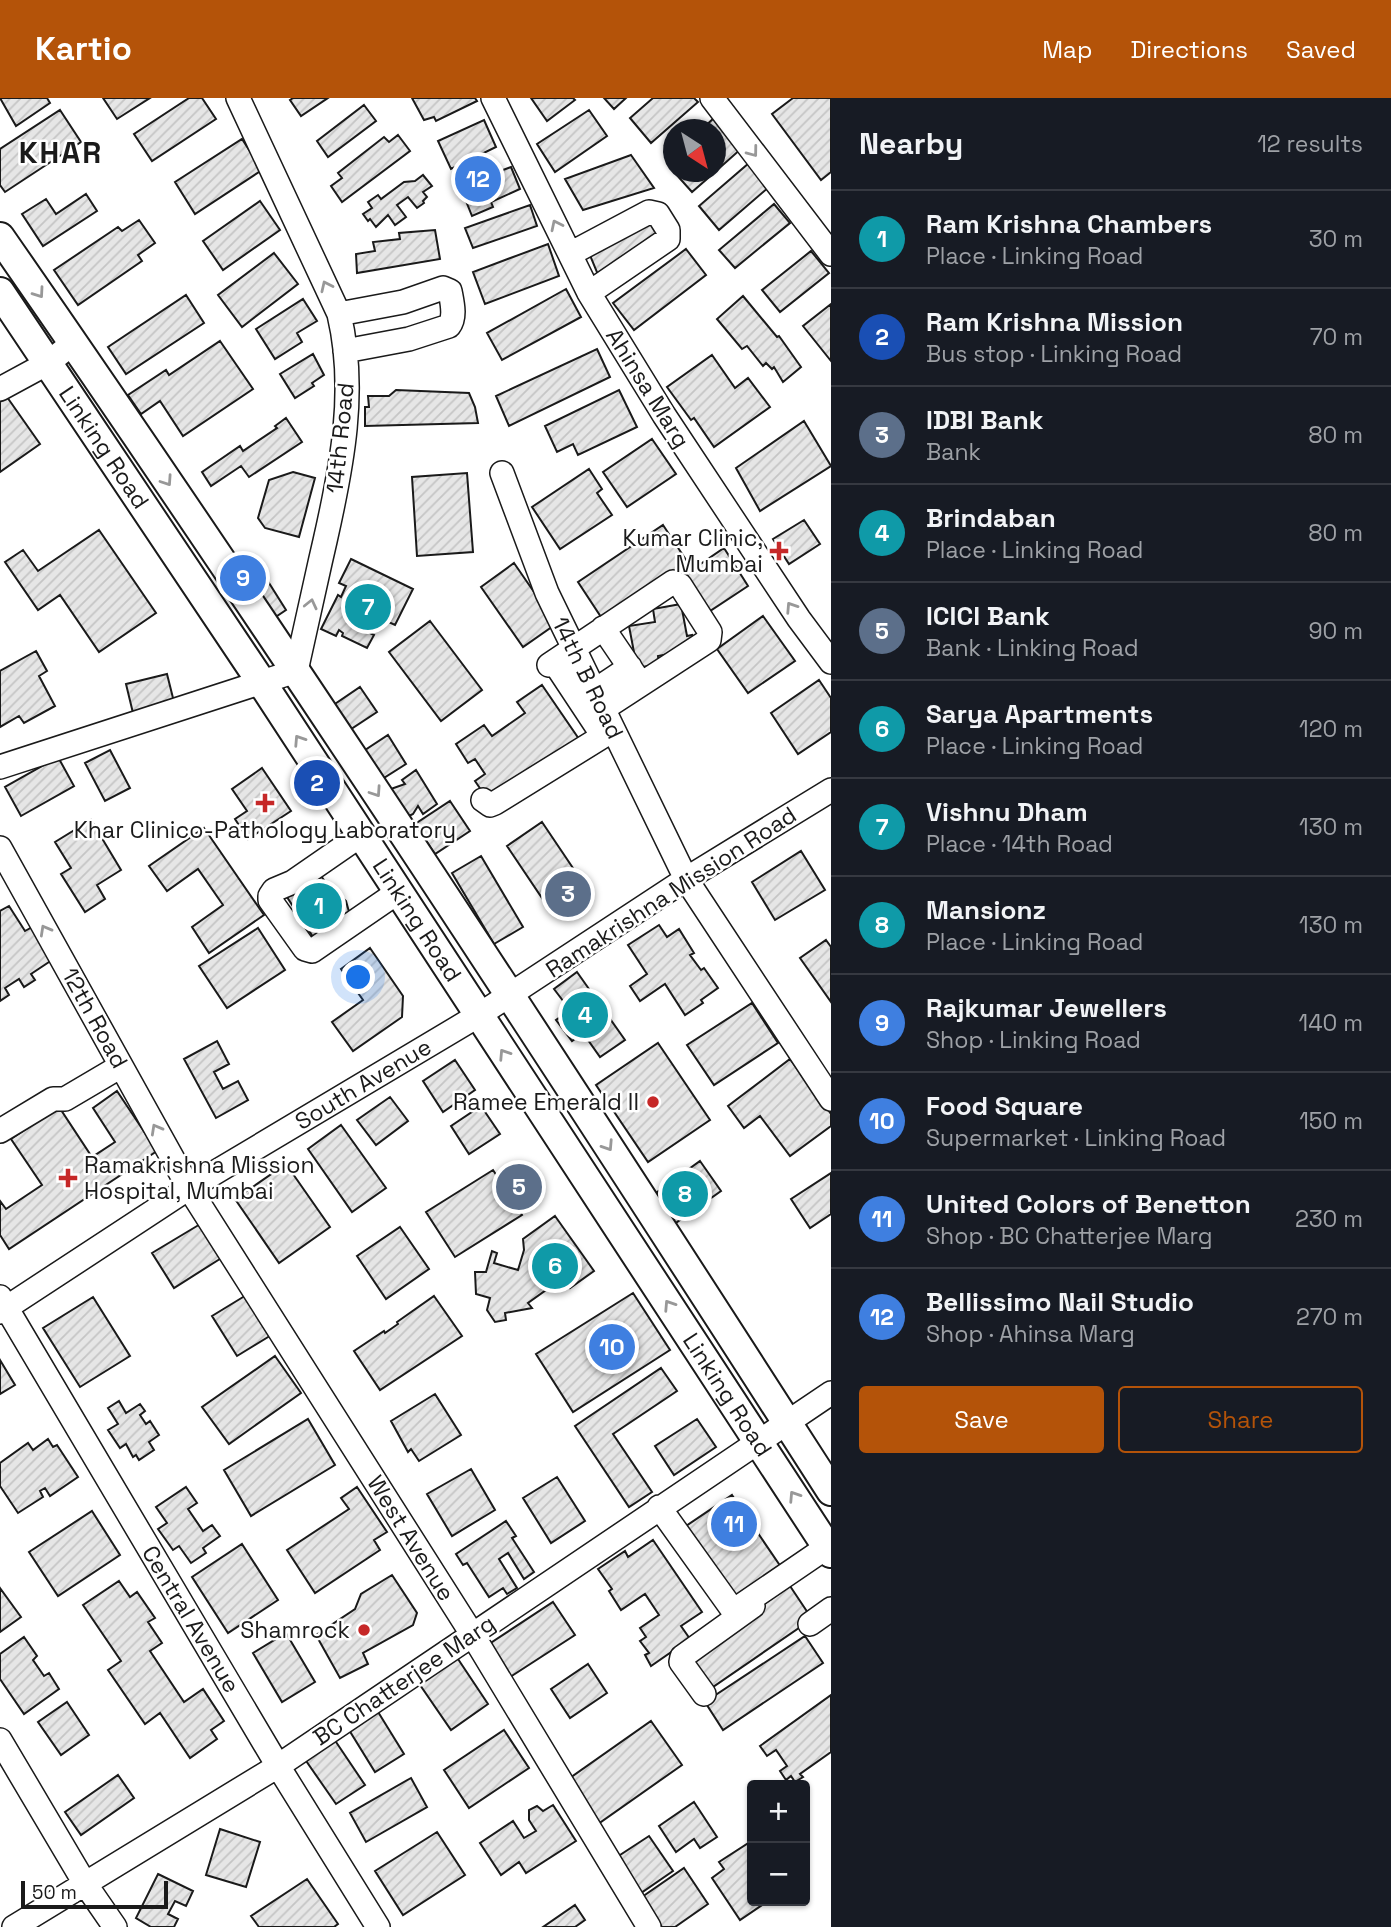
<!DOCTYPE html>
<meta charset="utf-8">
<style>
body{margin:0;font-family:"Space Grotesk",sans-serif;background:#20242c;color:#f1f3f6}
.controls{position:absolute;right:21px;bottom:21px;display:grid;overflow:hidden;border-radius:7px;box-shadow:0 2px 5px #0004}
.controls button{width:63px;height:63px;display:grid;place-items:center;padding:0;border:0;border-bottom:2px solid #363941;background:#171b24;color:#f1f3f6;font:35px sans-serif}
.compass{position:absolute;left:663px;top:21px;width:63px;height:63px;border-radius:50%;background:#171b24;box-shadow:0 2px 5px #0004;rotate:144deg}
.scale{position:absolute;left:21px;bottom:18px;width:147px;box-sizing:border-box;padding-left:7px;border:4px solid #1a1a1a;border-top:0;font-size:19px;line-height:24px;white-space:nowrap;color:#1a1a1a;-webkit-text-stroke:5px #fff;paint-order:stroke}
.you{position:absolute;left:359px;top:880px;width:24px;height:24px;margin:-18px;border:5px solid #fff;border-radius:50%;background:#1a73e8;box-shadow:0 0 0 10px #1a73e833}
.badge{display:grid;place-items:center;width:46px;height:46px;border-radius:50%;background:#b45309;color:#fff;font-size:23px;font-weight:700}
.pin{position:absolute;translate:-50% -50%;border:4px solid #fff;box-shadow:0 2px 7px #0006}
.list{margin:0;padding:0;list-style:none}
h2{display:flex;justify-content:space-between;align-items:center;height:91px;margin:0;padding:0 28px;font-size:30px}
h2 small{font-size:23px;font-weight:400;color:#9ea1a6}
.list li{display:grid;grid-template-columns:46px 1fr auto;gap:21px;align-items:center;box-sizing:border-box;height:98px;padding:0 28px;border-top:2px solid #363941}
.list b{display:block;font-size:26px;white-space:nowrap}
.list p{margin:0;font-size:23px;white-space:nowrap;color:#9ea1a6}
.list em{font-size:23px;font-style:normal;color:#9ea1a6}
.actions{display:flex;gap:14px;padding:21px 28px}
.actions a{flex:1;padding:16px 0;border:2px solid #b45309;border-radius:7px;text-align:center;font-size:24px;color:#b45309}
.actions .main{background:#b45309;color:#fff}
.map{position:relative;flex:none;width:831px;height:1829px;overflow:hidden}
header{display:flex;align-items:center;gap:42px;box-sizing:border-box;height:98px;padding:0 35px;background:#b45309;color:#fff}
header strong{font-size:33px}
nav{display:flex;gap:38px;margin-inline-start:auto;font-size:24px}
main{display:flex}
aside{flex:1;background:#171b24}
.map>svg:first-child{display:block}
.building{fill:url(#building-hatch);stroke:#1a1a1a;stroke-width:2}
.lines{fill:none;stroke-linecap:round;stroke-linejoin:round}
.minor-casing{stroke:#1a1a1a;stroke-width:26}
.major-casing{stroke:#1a1a1a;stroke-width:32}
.minor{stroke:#fff;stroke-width:23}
.major{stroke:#fff;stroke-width:28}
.oneway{stroke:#989898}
.poi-dot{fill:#c62828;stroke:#fff;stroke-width:2.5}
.labels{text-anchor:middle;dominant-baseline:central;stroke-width:5;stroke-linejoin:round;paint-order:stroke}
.street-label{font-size:23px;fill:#1a1a1a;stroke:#fff}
.poi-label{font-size:23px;fill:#1a1a1a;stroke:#fff;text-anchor:end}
.district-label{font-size:30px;font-weight:bold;letter-spacing:2px;fill:#1a1a1a;stroke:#fff}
</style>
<header>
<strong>Kartio</strong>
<nav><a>Map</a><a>Directions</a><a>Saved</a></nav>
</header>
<main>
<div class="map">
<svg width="831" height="1829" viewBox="0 0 831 1829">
<defs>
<pattern id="building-hatch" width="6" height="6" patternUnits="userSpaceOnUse" patternTransform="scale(1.75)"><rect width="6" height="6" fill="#e6e6e6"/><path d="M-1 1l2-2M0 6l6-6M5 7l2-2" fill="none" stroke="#c5c5c5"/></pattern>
</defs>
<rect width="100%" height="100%" fill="#fff"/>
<path class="building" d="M0,0h47l3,5 -34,23z
M103,0h47l-33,21z
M189,0h13l14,21 -64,42 -18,-27z
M293,0h35l-27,18 -11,-16z
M412,0h63l2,3 -41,20 -2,-4 -10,3z
M531,0h42l2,2 -28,21z
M604,0h22l-12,11z
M653,0h41l4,4 -47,41 -21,-25z
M793,0h38v74l-10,8 -49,-66z
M364,7l12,16 -48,36 -11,-16z
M60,12l21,32 -76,50 -5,-7v-36z
M589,12l18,26 -52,36 -18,-28z
M715,19l27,31 -26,23v-41h-15z
M484,22l12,27 -45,22 -13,-28z
M398,37l12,16 -68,51 -11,-16 11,-8 -4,-5 46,-36 5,5z
M242,41l20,31 -67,44 -20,-32z
M631,57l23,33 -71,22 -18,-31z
M749,65l20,24 -50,43 -20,-24z
M511,69l9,22 -29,13 2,5 -21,9 -12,-30z
M674,74h41l-23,20z
M423,77l9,11 -9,6 4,5 -4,4 1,2 -7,5 -9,-11 -11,8 9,12 -11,8 -7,-10 -12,12 -6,-8 -2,2 -5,-7 9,-6 -4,-6 10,-7 3,4 23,-17 11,-1z
M86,96l11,17 -54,35 -21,-32 24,-15 10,15z
M260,103l20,29 -57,40 -20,-29z
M774,106l16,19 -55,45 -16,-18z
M530,107l7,21 -64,22 -8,-20z
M658,120l8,13 -65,51 -14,-34z
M139,122l16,23 -17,12 4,6 -64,44 -24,-35 64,-43 4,4z
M435,132l5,29 -83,14 -1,-19 19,-3 -2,-9 27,-3 -1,-6z
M548,146l11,32 -74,28 -12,-32z
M686,151l20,26 -72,55 -21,-27z
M811,153l18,22 -49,39 -18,-22z
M274,155l24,31 -56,43 -24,-32z
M566,191l15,28 -79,43 -15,-27z
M186,197l18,28 -78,51 -18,-27z
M743,198l34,41 2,-1 22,31 -18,15 -9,-15 -2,2 -6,-6 -3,3 -16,-20 -5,3 -25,-30z
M303,201l14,22 -20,12 5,9 -27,17 -19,-30z
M831,206v57l-28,-35z
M220,243l33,48 -70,47 -23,-35 -19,13 -13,-19 38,-25 3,5z
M597,251l13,28 -101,49 -13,-30z
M313,256l11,21 -12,8 2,3 -19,12 -15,-24z
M712,257l23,33 13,-10 22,29 -56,40 -20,-29 -3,2 -24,-33z
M396,292l73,3 6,14 3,16 -113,3v-19h4l-1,-11h21z
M619,292l18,37 -59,28 -5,-11 -16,8 -12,-26z
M7,299l33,47 -40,28v-70z
M286,320l16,24 -53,35 -8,-11 -30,20 -9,-14 38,-26 3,5 34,-23 -2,-2z
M804,323l27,45 -71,45 -24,-43z
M652,341l24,35 -49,33 -24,-35z
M589,371l13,20 -5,4 15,22 -52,34 -28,-42z
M293,374l22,6 -16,59 -34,-9 -7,-10 11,-38z
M467,375l6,79 -56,4 -5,-79z
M804,422l16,24 -31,20 -16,-25z
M663,427l27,41 -85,57 -27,-41z
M99,432l57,83 -57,39 -39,-57 -22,15 -33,-48 18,-12 15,21z
M724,450l24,38 -38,25 -24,-37z
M252,458l34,54 -18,12 -35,-54z
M351,461l62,30 -18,36 -15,-7 -2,4 -4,-2 -6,12 6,3 -7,13 -25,-12 1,-3 -4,-3 -3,6 -15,-7 17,-34 3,2 5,-11 -7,-3z
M514,465l42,61 -33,23 -42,-60z
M681,506l6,32 5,-1 2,14 -36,7 1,8 -22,4 -8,-42 26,-4 -2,-13z
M763,518l32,45 -47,32 -31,-44z
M430,523l52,69 -41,31 -52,-69z
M36,553l11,20 -8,5 16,30 -31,17 -5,-7 -19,11v-56z
M167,576l7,28 -41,11 -7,-29z
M819,582l12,18v34l-33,22 -27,-41z
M542,587l39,57 -93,58 -13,-19 10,-7 -10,-15 -7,4 -12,-19 28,-19 8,11 33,-23 -8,-11z
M360,589l17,25 -32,21 -16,-25z
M388,637l18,29 -27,17 -17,-29z
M110,652l20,38 -25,13 -20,-38z
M58,659l16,29 -53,30 -16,-29z
M262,670l29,43 -43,28 -13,-20 12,-8 -15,-22z
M416,672l21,34 -14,10 -5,-8 -5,8 -6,3 -19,-27 17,-6 -3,-4z
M450,703l20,30 -35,23 -20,-30z
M91,722l30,50 -24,15 8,14 -20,13 -24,-38 10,-6 -16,-26z
M542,724l39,58 -35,24 -39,-58z
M204,730l60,87 -55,38 -17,-26 31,-22 -25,-36 -31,22 -18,-25z
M801,753l24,39 -50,30 -23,-38z
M481,758l42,71 -29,17 -42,-71z
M319,775l7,10 20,18 5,18 -34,24 -32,-49z
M9,808l16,25 9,-5 21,32 -24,16 4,6 -11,7 -5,-8 -14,9 4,7 -9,6v-90z
M659,827l8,12 12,-8 15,24 -4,2 11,15 3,-2 14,20 -17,12 2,3 -18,12 -20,-31 -25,17 -10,-15 17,-12 -19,-29z
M258,830l27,42 -58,38 -28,-42z
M826,842l5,7v55l-31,-44z
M370,850l33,48 -1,21 -49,34 -21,-29 31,-22 -22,-31z
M577,874l48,68 -25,17 -17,-24 -11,8 -16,-21 14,-10 -16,-21z
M752,905l26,40 -64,42 -27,-40z
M217,943l12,23 -15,8 9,17 15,-8 10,19 -32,18 -32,-59z
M658,945l52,77 -62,42 -52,-77z
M790,961l41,55v12l-41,30 -30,-40 -16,12 -16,-22z
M455,962l20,30 -32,22 -20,-31z
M117,993l40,60 -148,98 -9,-14v-34l6,8 36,-24 -31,-46 48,-32 33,50 23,-15 -22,-34z
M390,999l18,24 -32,24 -19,-25z
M481,1008l19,28 -31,20 -18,-28z
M341,1027l45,63 -34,24 -44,-63z
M700,1063l21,30 -51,36 -21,-29z
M286,1066l44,63 -51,36 -44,-64z
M493,1072l29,45 -67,42 -29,-45z
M831,1075v41l-21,14 -19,-29z
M555,1118l39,55 -24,17 -7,-10 -35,25 4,5 -27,5 1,7 -11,2 -8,-12 3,-12 -14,-4 -1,-22h11l6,-21 5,2 -3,10 24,7 6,-20 -1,-11z
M202,1125l21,34 -49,31 -22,-35z
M400,1129l29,42 -43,30 -29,-43z
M633,1195l37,57 -97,62 -37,-58z
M248,1196l25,40 -36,22 -25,-40z
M434,1198l28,40 -82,54 -26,-39 30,-20 1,2 13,-9 -1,-2z
M93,1199l37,59 -50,31 -37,-59z
M275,1258l26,37 -72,51 -27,-37z
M0,1262l15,25 -15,9z
M661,1270l16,23 -64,43 39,58 -23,15 -54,-81z
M435,1296l26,41 -42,26 -8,-12 -3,3 -17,-31z
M119,1303l7,12 14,-9 5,7 -5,4 6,9 4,-3 9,14 -10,7 5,8 -15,10 -3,-5 -3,2 -7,-13 -6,4 -12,-18 10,-6 -10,-16z
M308,1321l27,46 -84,51 -27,-46z
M697,1321l19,28 -42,28 -19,-29z
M48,1341l5,8 4,-2 21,32 -28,19 -5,-8 -5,3 3,6 -25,16 -18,-27v-23l28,-20 5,7z
M471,1371l24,41 -43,26 -25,-42z
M557,1379l28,44 -34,22 -28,-45z
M186,1389l11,16 -9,6 15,22 9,-6 8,11 -17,12 3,5 -15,10 -12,-17 -6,4 -15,-21 9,-6 -11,-16z
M357,1389l30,45 -13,8 6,10 -65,43 -28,-43 62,-41 -8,-11z
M732,1397l51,75 -48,34 -52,-76z
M92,1413l28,44 -62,41 -29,-44z
M506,1423l10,15 -4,2 22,34 -10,7 -16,-26 -9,6 18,29 -10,6 -4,-6 -14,9 -22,-34 -4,2 -7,-11z
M653,1442l49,72 -21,14 9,13 -39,27 -6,-11 4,-2 -9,-12 6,-4 -6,-9 19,-13 -14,-21 -24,16 -12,-19 3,-2 -14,-20 27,-18 3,6z
M242,1446l36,56 -50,33 -36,-56z
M392,1477l25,38 -4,12 -50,28 5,11 -28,14 -24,-43 39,-26 6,-15z
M119,1483l11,16 7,-5 18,26 -7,4 14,21 -12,8 34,51 19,-13 21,32 -13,9 6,9 -27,19 -30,-45 -15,11 -37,-54 13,-9 -38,-56z
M790,1488l22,33 -102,70 -22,-33z
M0,1490l21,29 -21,15z
M553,1504l22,33 -68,44 -21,-33z
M286,1535l29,49 -33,20 -29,-49z
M805,1538l18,27 -100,67 -18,-28z
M24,1539l13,19 -4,4 11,16 5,-3 10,16 -35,25 -24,-35v-25z
M456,1558l32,48 -37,26 -33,-48z
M588,1566l19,29 -37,25 -19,-29z
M831,1597v57l-31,22 3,3 -8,5 -4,-6 -5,4 -6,-9 7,-5 -11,-16 -9,6 -7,-10z
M67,1604l22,33 -28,20 -23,-33z
M375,1609l29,47 -29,18 -29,-47z
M651,1623l31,44 -84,59 -31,-44z
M504,1632l25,38 -60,40 -25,-38z
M332,1638l33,49 -29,19 -34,-49z
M118,1677l16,23 -53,37 -16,-23z
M411,1680l16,29 -61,35 -16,-29z
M694,1704l23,35 -17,11 -6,-9 -18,13 -17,-26z
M553,1707l23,36 -50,32 -7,-11 -18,13 -21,-32 33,-22 11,17 12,-7 -7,-11v-10l8,-4 6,5z
M220,1731l40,13 -14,45 -40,-12z
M437,1734l28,43 -62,40 -28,-44z
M649,1738l24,35 -32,22 -24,-36z
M750,1744l2,4v55h16l-28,19 -28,-42 12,-9 -5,-7z
M684,1770l24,36 -33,23h-13l-20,-30z
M158,1776l35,17 -7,15 -11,-5 -7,13 10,5 -4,8h-23l-15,-9z
M307,1781l31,45 -4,3h-75l-8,-11z
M575,1807l10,15 -10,7h-32z"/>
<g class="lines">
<defs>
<path id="minor" d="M493,0l96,195 75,122 135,204 32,43
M712,0l119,156
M570,156l79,-42 9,2 10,16v9l-79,54
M339,216l64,-12 40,-14 7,3c2,11 6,26 -1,35l-40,13 -64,12
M0,291l48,-26 25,-20
M502,375l45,120 139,286 145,220
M603,530l38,56
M554,564l49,74
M549,567l124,-83 7,3 30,47 -1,8 -106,69
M594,593l36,-24
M0,669l296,-96c10,-44 19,-87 29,-130 17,-75 32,-151 14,-227l-101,-216
M483,702l7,5 5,-2 118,-73
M361,737l-68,47 -19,8 -4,6v4l35,49 7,2 86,-59
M0,750l189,340 283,446 177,293
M0,1033l53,-32h12l56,-33
M0,1199l278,469 100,161
M0,1214l189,-124 290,-173 207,-136 145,-89
M659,1409l73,102 7,-2 88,-60
M810,1526l21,-15
M704,1596l-23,-32 1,-5 71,-51
M0,1642l84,142 31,45
M14,1829l264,-161 553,-373"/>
<g id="major">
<path d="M0,139c286,412 560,832 831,1254"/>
<path id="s1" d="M0,194l262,391 569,870"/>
</g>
</defs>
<use href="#minor" class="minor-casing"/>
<use href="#major" class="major-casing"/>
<use href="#minor" class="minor"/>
<use href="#major" class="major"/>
</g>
<defs><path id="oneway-chevron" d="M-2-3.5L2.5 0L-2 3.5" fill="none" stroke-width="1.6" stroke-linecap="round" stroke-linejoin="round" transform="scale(1.75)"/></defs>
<g class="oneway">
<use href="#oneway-chevron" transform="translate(753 54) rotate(53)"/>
<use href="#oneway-chevron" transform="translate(556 127) rotate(-116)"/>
<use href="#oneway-chevron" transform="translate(326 188) rotate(-115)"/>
<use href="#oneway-chevron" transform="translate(39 195) rotate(55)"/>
<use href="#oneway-chevron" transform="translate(167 383) rotate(56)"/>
<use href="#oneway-chevron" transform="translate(311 506) rotate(-77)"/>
<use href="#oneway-chevron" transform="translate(791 509) rotate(-123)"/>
<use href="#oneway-chevron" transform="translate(299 642) rotate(-123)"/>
<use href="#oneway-chevron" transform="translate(376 694) rotate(56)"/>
<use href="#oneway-chevron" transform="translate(45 832) rotate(-119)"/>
<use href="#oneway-chevron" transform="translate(504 956) rotate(-123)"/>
<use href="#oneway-chevron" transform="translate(156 1031) rotate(-119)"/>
<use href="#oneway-chevron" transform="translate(608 1048) rotate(57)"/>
<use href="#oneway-chevron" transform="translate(669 1207) rotate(-123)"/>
<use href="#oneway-chevron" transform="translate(794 1398) rotate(-123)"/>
</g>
<g class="poi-dot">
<path d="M775.5 442.5h7v7h7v7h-7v7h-7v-7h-7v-7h7z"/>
<path d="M261.5 694.5h7v7h7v7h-7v7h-7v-7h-7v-7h7z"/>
<circle cx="653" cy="1004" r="7"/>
<path d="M64.5 1069.5h7v7h7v7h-7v7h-7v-7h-7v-7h7z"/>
<circle cx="364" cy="1532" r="7"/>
</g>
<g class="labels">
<g class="street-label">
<text transform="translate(648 290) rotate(58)">Ahinsa Marg</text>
<text transform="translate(340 340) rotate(-84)">14th Road</text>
<text stroke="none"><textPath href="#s1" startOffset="187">Linking Road</textPath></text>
<text transform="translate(588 580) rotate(64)">14th B Road</text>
<text transform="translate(671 794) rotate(-33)">Ramakrishna Mission Road</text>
<text stroke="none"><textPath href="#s1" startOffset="754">Linking Road</textPath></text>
<text transform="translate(95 920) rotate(61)">12th Road</text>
<text transform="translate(363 986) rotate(-31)">South Avenue</text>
<text stroke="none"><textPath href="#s1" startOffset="1321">Linking Road</textPath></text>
<text transform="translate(411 1440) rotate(58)">West Avenue</text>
<text transform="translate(191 1521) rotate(59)">Central Avenue</text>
<text transform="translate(404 1582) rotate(-34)">BC Chatterjee Marg</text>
</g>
<g class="poi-label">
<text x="763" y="440">Kumar Clinic,<tspan x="763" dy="26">Mumbai</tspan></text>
<text x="265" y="732" text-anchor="middle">Khar Clinico-Pathology Laboratory</text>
<text x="639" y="1004">Ramee Emerald II</text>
<text x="84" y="1067" text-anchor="start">Ramakrishna Mission<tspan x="84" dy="26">Hospital, Mumbai</tspan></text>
<text x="350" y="1532">Shamrock</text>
</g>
<g class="district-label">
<text x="61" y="54">KHAR</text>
</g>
</g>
</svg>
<div class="controls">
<button>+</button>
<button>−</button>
</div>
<svg class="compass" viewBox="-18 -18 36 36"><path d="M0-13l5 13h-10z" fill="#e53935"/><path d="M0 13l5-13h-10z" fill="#9ea1a6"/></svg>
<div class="scale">50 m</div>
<div class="you"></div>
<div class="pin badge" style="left:319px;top:808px;background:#0f9aa8">1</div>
<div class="pin badge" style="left:317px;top:685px;background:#1a4fb4">2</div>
<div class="pin badge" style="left:568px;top:796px;background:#5c6f8a">3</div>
<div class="pin badge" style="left:585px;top:917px;background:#0f9aa8">4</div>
<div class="pin badge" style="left:519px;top:1089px;background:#5c6f8a">5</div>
<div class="pin badge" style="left:555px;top:1168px;background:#0f9aa8">6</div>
<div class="pin badge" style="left:368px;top:509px;background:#0f9aa8">7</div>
<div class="pin badge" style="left:685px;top:1096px;background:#0f9aa8">8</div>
<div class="pin badge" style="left:243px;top:480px;background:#3f7fe0">9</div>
<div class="pin badge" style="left:612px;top:1249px;background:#3f7fe0">10</div>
<div class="pin badge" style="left:734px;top:1426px;background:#3f7fe0">11</div>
<div class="pin badge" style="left:478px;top:81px;background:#3f7fe0">12</div>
</div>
<aside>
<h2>Nearby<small>12 results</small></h2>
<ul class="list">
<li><span class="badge" style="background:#0f9aa8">1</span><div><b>Ram Krishna Chambers</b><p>Place · Linking Road</p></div><em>30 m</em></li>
<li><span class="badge" style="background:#1a4fb4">2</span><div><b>Ram Krishna Mission</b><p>Bus stop · Linking Road</p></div><em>70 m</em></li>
<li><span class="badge" style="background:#5c6f8a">3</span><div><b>IDBI Bank</b><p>Bank</p></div><em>80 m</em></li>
<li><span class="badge" style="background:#0f9aa8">4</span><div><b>Brindaban</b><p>Place · Linking Road</p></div><em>80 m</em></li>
<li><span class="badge" style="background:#5c6f8a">5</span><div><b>ICICI Bank</b><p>Bank · Linking Road</p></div><em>90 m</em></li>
<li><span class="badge" style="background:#0f9aa8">6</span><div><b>Sarya Apartments</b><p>Place · Linking Road</p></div><em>120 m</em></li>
<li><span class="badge" style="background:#0f9aa8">7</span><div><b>Vishnu Dham</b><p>Place · 14th Road</p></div><em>130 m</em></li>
<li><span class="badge" style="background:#0f9aa8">8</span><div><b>Mansionz</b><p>Place · Linking Road</p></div><em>130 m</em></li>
<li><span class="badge" style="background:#3f7fe0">9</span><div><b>Rajkumar Jewellers</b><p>Shop · Linking Road</p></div><em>140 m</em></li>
<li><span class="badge" style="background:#3f7fe0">10</span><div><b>Food Square</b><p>Supermarket · Linking Road</p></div><em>150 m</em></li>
<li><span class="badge" style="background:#3f7fe0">11</span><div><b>United Colors of Benetton</b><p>Shop · BC Chatterjee Marg</p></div><em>230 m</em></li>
<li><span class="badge" style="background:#3f7fe0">12</span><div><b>Bellissimo Nail Studio</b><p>Shop · Ahinsa Marg</p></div><em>270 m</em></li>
</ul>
<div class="actions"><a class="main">Save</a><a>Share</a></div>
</aside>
</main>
